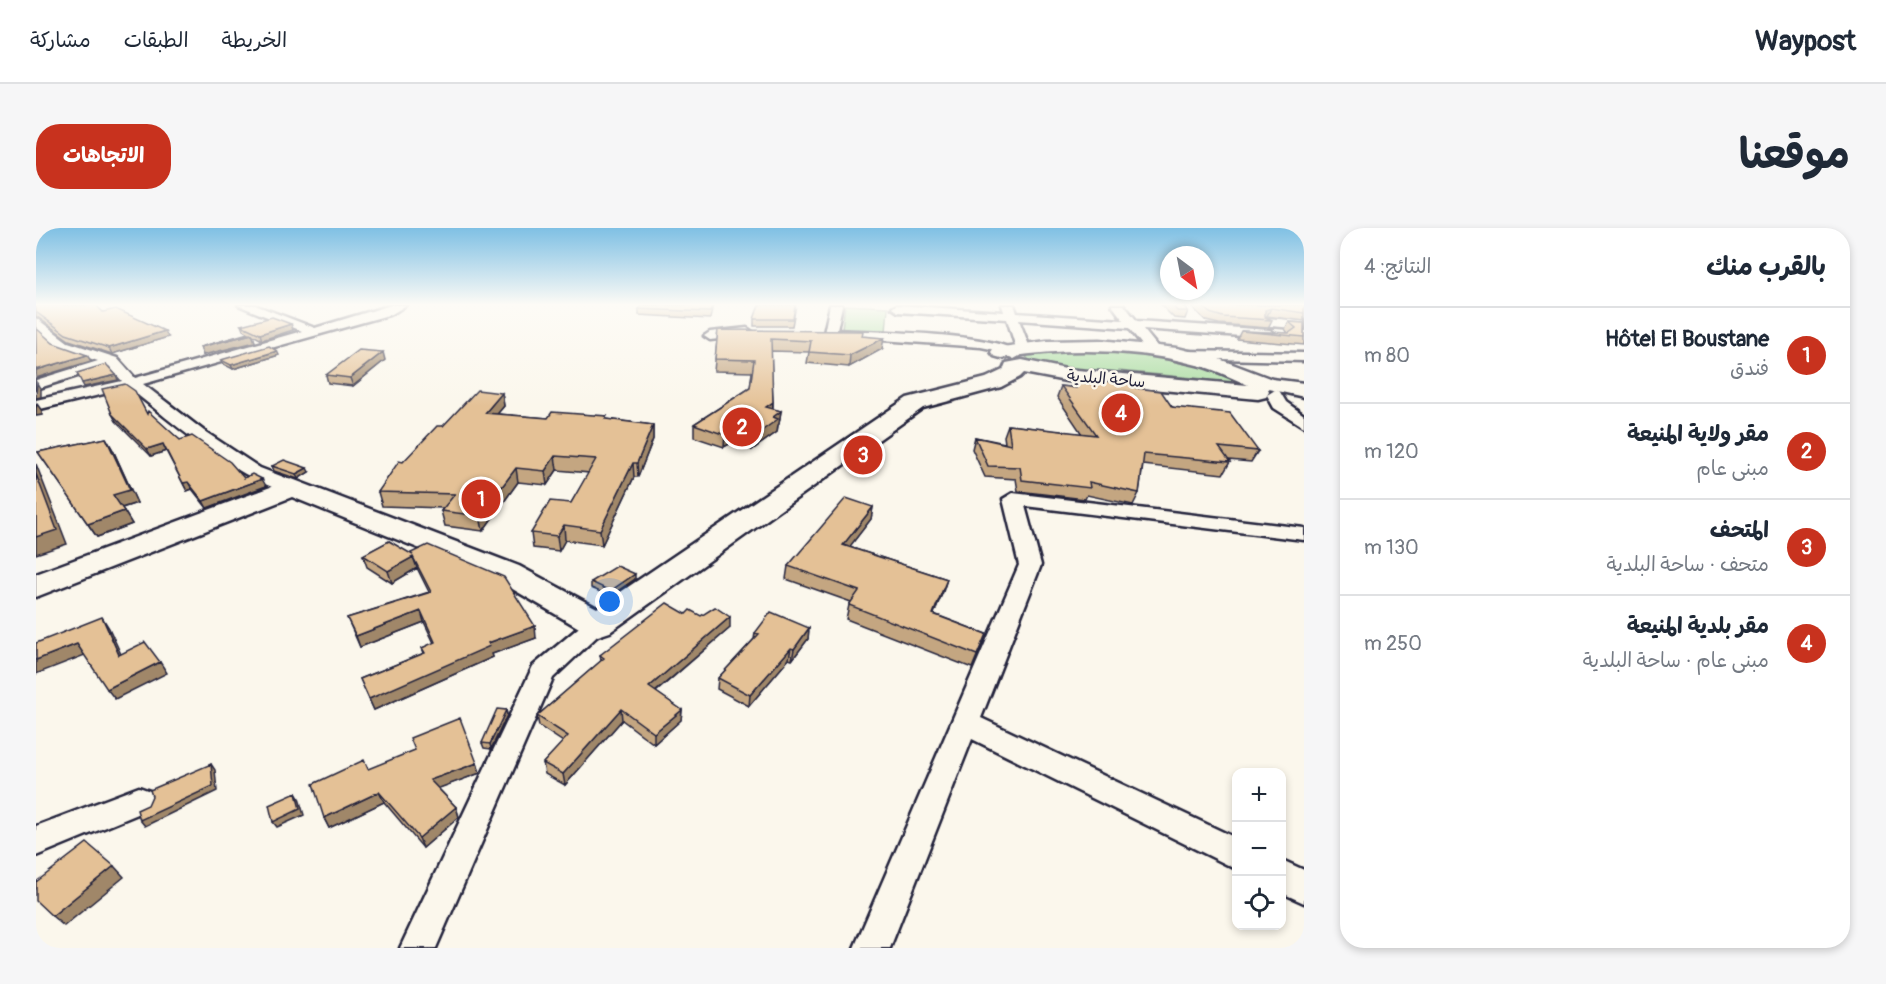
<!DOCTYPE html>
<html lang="ar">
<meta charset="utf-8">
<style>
body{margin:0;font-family:Pangolin,"Playpen Sans Arabic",sans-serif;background:#f6f6f7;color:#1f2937;direction:rtl}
.controls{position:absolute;right:18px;bottom:18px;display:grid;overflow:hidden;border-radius:12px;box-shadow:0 3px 9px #0003}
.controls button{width:54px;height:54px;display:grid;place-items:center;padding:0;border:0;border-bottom:2px solid #e0e1e3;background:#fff;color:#1f2937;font:30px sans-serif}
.compass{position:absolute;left:1124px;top:18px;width:54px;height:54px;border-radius:50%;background:#fff;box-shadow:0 3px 9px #0003;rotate:148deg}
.you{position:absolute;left:574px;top:374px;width:21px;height:21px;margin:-15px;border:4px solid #fff;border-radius:50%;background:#1a73e8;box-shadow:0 0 0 9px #1a73e833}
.badge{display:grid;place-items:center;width:39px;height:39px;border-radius:50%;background:#c8321e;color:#fff;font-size:20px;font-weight:700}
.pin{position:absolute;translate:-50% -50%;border:3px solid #fff;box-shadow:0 2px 6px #0006}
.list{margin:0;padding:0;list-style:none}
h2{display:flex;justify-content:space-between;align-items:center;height:78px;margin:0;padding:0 24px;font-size:26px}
h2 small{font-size:20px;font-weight:400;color:#747a83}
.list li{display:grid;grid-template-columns:39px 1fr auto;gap:18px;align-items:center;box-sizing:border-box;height:96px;padding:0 24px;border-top:2px solid #e0e1e3}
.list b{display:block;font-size:22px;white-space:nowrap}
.list p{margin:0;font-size:20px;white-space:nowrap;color:#747a83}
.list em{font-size:20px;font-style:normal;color:#747a83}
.icon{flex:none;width:33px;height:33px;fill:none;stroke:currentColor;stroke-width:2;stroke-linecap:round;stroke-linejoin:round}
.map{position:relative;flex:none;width:1268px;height:720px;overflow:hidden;direction:ltr;border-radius:24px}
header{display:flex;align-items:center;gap:36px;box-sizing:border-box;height:84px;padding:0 30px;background:#fff;border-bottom:2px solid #e0e1e3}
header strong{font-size:28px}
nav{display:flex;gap:33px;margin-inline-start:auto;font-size:21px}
.intro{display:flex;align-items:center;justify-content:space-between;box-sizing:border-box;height:144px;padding:0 36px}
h1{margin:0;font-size:42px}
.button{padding:15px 27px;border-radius:24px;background:#c8321e;color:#fff;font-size:21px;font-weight:700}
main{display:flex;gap:36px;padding:0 36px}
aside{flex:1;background:#fff;border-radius:24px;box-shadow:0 3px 9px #0003}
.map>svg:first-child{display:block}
.green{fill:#a5da9d;stroke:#647e6c;stroke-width:1.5}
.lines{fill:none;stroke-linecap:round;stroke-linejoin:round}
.street-casing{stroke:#22223b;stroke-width:5}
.secondary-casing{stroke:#22223b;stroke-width:5}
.street{fill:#fbf7ec;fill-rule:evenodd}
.secondary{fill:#fbf7ec;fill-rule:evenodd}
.wall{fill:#c4a681;stroke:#22223b;stroke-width:1.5}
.shaded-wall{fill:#a08769;stroke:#22223b;stroke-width:1.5}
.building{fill:#e4c196;stroke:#22223b;stroke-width:1.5}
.labels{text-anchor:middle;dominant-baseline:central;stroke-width:5;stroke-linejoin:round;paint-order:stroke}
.far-street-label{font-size:16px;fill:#22223b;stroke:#fbf7ec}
</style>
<header>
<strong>Waypost</strong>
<nav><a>الخريطة</a><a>الطبقات</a><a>مشاركة</a></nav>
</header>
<div class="intro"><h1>موقعنا</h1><a class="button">الاتجاهات</a></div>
<main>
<aside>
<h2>بالقرب منك<small>النتائج: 4</small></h2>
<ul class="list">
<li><span class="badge">1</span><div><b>Hôtel El Boustane</b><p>فندق</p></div><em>80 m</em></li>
<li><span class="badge">2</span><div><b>مقر ولاية المنيعة</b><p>مبنى عام</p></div><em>120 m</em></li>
<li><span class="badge">3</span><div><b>المتحف</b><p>متحف · ساحة البلدية</p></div><em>130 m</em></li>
<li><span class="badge">4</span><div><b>مقر بلدية المنيعة</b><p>مبنى عام · ساحة البلدية</p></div><em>250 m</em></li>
</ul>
</aside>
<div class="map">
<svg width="1268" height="720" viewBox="0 0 1268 720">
<rect width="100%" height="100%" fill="#fbf7ec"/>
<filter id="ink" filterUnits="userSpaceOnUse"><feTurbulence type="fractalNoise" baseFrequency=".0167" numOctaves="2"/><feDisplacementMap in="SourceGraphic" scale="12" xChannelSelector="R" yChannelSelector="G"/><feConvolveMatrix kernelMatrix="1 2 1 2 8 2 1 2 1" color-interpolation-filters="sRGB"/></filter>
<g filter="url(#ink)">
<path class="green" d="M809,77l43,2 -2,25 -44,-3z
M1002,120c52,3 166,0 203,38l-34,-3 -3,-4 -85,-8 -1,4c-23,-2 -83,0 -94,-21z"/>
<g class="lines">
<defs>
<path id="street" d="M202,77h17l60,23 76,-23h15l-14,9 -249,70 61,47 56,37 39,15 2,4 -2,4c-38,9 -139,-79 -170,-103l-93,22v-10l86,-19 -13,-15 -73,23v-9l62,-19 -40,-13 -22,-20v-10l32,24 49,16 18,20 167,-47z
M794,77h12l-5,25c36,2 164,2 184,25l-7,4 -18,-9 -15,-3 -156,-11 -1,-3z
M860,77l108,7 -2,-7h12l3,8 106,7 -11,-15h12l13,16 133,9 6,4 -6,4 -127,-9 18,22 -7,4 -5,-1 -20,-26 -110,-8 11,28 -7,4 -7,-4 -9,-29 -109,-7 -6,-4z
M1216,89l52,4v8l-56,-5 -2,-3z
M711,100l6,4 -1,3 -42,5 -6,-4 6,-4z
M1147,123l121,2v8l-126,-3 -2,-3z
M1239,162l5,2 6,10 18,13v12l-30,-19 -7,-13z
M977,265l291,35v12l-279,-34 16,59 -60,153 255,120v31l-264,-130 -82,209h-36l165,-383 -16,-66z
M562,388l8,2 4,6 -57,54 -117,270h-36l133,-282 57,-48z
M103,559l11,4 4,9 -4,9 -114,47v-30z
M1246,632l22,10v33l-22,-10z"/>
<path id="secondary" d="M1064,112l77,8 37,9 58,22 32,4v14l-36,-8 1,3 -3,5 -8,2 -192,-18 -42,-8 -4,4 -19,10 -78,21 -313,224 -12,4 -12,-4 -89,-52 -205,-83 -256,100v-23l256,-95 227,87 78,42 310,-210 79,-20 17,-8 3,-7 16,-3 44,9 182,16c-18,-8 -36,-17 -55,-21 -62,-16 -130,-16 -192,-6l-7,-2 -3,-4 3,-4 53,-7z"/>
</defs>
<use href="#street" class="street-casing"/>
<use href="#secondary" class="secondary-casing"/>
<use href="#street" class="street"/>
<use href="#secondary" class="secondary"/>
</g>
<path class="wall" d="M0,77l67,7 65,25 -56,17 -43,-14 -33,-24z
M607,77h70l-3,14 -71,-4v-6z
M760,77l-4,21h-38v-7z
M1125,77h22l5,6 -3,8 -11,-1z
M1154,77h114v16l-37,-5 -2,1 7,3 -4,8 -49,-4 -13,-3z
M1253,94l15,1v22l-67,-6 4,-8 47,2 -3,-4z
M255,96l2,6 -31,10 -9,-5 2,7 -52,13 -3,-8 48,-14 -5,-3 -2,-5z
M682,102l164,19 -33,18 -42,-4 2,-11 -38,-1 2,51v7l8,2 -2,13 -1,1 -1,7 -25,18 -21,-7 -7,4 -30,-10v-13l56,-36 2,-16 -38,-1z
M243,127l-46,14 -10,-5 -2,-4z
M349,132l-32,26 -25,-3 -2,-8z
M1058,152l42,8 122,63 -7,11 -23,-2 2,2 -7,12 -80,-9 -4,28 -6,12 -46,-10 -2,4 -67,-8 -2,-12 -31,-2 -13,-28 3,-12 30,6 -1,-7 4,-11 74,9 -25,-37 4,-11 10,1 2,-5 20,2z
M466,165l2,13 -7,8 51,4 59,1 46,6v14l-15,38h-4l-32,68 -37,-5 -6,11 -26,-3 -2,-15 40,-30 18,-30 -32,-3 -10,15 -29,-3 -35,49 -38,-5 -4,-15 2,-3 -61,-2 -4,-14 25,-30 40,-36z
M76,186h35l33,26 64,38 22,8 -59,22 -15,-19 -5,2 -21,-40 -15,5 -35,-35z
M70,210l7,12 24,53 -15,5 10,16 -35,13 -59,-85z
M236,238l37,6 -11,7 -24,-8z
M837,279l-2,12 -22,28 98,32 -13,35 52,20 -14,34 -126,-49 3,-14 2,-3 -65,-23 2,-13z
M353,313l147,97 -44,16 1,3 -119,53 -14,-31 64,-26 -2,-5 12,-5 -10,-21 -64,25 -8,-18 -5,-11 82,-26 -12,-24 -25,15 -25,-16 -4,-12z
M599,351l-25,17 -19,-8v-6z
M650,386l15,2 29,12 -74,64 26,18 -1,10 -27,24 -32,-24 -57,65 -20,-11 -2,-11 20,-21 -24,-16 -2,-10 64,-55 -1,-6z
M773,400l-1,11 -16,21 -3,-1 -40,47 -32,-17 1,-11 36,-39 1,-6z
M470,482l1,5 -16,34 -7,-1 -2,-5z
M441,535l3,10 -42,15 18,19 3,10 -36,31 -39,-46 -55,26 -5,-10 44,-49z"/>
<path class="shaded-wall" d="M1235,80l-4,8 -6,2 4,-8z
M255,96l2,6 -31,10 -2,-6z
M129,103l3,6 -56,17 -3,-6z
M216,106l3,8 -52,13 -3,-8z
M848,110l-2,11 -33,18 1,-12z
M241,123l2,4 -46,14 -2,-4z
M347,124l2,8 -32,26 -3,-8z
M51,127l4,6 -55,17v-8z
M80,147l2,5 -34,7 -2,-4z
M1,155l4,7v7l-5,1z
M466,165l2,13 -17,20 -2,-13z
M737,174l-1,12 -6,-7z
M1,176l5,7v4l-6,1v-8z
M745,183l-2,13 -1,1 -1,7 -25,18 1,-13 20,-20z
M617,197v14l-15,38 -1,-14z
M695,202v13l-7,4 1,-12z
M70,210l7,12 24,53 -16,5 -8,-13z
M127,216l3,7 -15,5 -4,-7z
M519,228l2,14 -10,15 -2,-14z
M597,235l1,14 -32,68 -2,-15z
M0,236l31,80 -31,10z
M271,240l2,4 -11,7 -2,-5z
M480,240l2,14 -35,49 -3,-15z
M226,251l4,7 -59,22 -4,-7z
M152,254l4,7 -5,2 -4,-8z
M837,279l-2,12 -30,39 2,-13z
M88,283l8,13 -35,13 -9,-13z
M528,297l1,15 -6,11 -2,-15z
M377,329l4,11 -25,15 -4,-12z
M599,346v5l-25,17v-5z
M911,351l-4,13 -15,35 5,-13z
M385,383l3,11 -64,25 -4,-11z
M66,389l7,11 17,37 -7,-10z
M694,389v11l-81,69v-10z
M499,398l1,12 -44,16 1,3 -119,53 -5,-11 119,-56z
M773,400l-1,11 -16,21 2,-11z
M41,416l8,11 -49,19v-14z
M755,420l-2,11 -40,47 1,-11z
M124,434l7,11 -52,26 -8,-10z
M585,481l1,11 -57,65 -2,-11z
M470,482l1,5 -16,34 -1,-5z
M646,482l-1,10 -27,24v-11z
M441,535l3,10 -46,17 -4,-10z
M175,536l4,6 2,21 -72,35 -5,-6z
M343,564l5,10 -55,26 -5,-10z
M260,565l3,5 5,17 -27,12 -4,-5z
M420,579l3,10 -36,31 -4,-10z
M78,638l10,11 -60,49 -12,-10z"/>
<path class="building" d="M0,77h60l7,7 13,-3 49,22 -56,17 -43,-14 -30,-22z
M607,77h69l-2,7 -71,-3z
M723,77h36l-2,14h-39z
M1136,77h11l5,6h-11z
M1165,77h103v8l-33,-5 -6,2v7l7,3 -49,-3 -13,-4z
M236,89l19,7 -31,10 -19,-9z
M1253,94l15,1v14l-63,-6 48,2 7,-5z
M0,100l17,15 34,12 -51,15z
M682,102l145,1 -1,5 22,2 -34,17 -41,-3 2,-11 -40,-2 2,63 -7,5 15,4 -8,6 5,2 -25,18 -22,-7 -6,5 -31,-11 56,-36 4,-28 -39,-1z
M214,105l2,1 -52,13z
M233,118l8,5 -46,14 -10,-5z
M323,122l24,2 -33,26 -24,-3z
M70,136l10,11 -34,8 -5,-10z
M1058,152l40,4 2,4 25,3 11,16 58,6 28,38 -39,-4 11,15 -86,-8 -5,39 -50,-11 1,6 -68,-8 -2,-13 -32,-1 -13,-29 36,8 -3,-20 88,10 -35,-49 15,2 -3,-6 23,2z
M89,156l10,7 12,23 1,-3 32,29 12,-4 38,26 14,16 8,-4 10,5 -59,22 -15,-19 -5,1 -20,-39 -16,5 -35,-35 -10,-25z
M441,162l25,3 -17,20 63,5 4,-6 55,4 -2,3 48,6 -16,38h-4l-33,67 -36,-5 -7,11 -26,-3 19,-32 21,2 25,-44 -41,-3 -10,15 -29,-3 -36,48 -39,-5 14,-17 -77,-2 21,-31 4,1 34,-36h6z
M70,210l24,52 -17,5 11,16 -36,13 -50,-72z
M248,232l23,8 -11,6 -24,-8z
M0,246l21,56 -21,7z
M810,270l27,9 -30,38 104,34 -14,35 53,20 -9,21 -128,-50 10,-14 -71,-25z
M353,313l24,14 -2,-2 17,-8 76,32 31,49 -47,17 2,3 -121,53 -9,-20 65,-26 -3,-5 13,-6 -14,-31 -65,25 -9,-18 84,-26 -18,-35 -25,14 -25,-16z
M581,338l18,8 -25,17 -19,-9z
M631,375l19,11 4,-4 11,6 14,-9 15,10 -81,70 33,23 -28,23 -33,-24 -58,65 -20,-11 25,-27 -31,-20 67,-58 -4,-3z
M735,384l38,16 -15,21 -3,-1 -41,47 -32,-17 41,-44 -4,-1z
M66,389l17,38 26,-13 15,20 -53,27 -30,-45 -41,16v-17z
M461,481l9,1 -16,34 -8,-1z
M424,490l17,45 -47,17 26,27 -37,31 -40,-46 -55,26 -11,-34 51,-24 4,9 47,-19 -5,-12z
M175,536l2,22 -73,34 -3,-10 11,-5 4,-9 -2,-6z
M260,565l4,16 -27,13 -4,-17z
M51,615l27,23 -62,50 -16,-15v-19z"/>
</g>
<linearGradient id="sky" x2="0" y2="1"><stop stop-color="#7fc0e4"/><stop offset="0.43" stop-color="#fdfbf6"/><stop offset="1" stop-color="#fdfbf6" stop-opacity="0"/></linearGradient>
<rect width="1268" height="178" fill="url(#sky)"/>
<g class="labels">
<g class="far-street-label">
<text transform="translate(1070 151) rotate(5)">ساحة البلدية</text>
</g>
</g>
</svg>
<div class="controls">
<button>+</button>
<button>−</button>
<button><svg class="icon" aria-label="locate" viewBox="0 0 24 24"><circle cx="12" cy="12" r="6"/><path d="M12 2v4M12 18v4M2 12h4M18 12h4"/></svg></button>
</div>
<svg class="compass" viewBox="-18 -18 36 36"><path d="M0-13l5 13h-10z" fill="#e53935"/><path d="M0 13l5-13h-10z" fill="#747a83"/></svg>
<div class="you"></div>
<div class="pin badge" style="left:445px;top:271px">1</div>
<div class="pin badge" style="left:706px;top:199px">2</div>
<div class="pin badge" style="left:827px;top:227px">3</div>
<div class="pin badge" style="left:1085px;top:185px">4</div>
</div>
</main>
